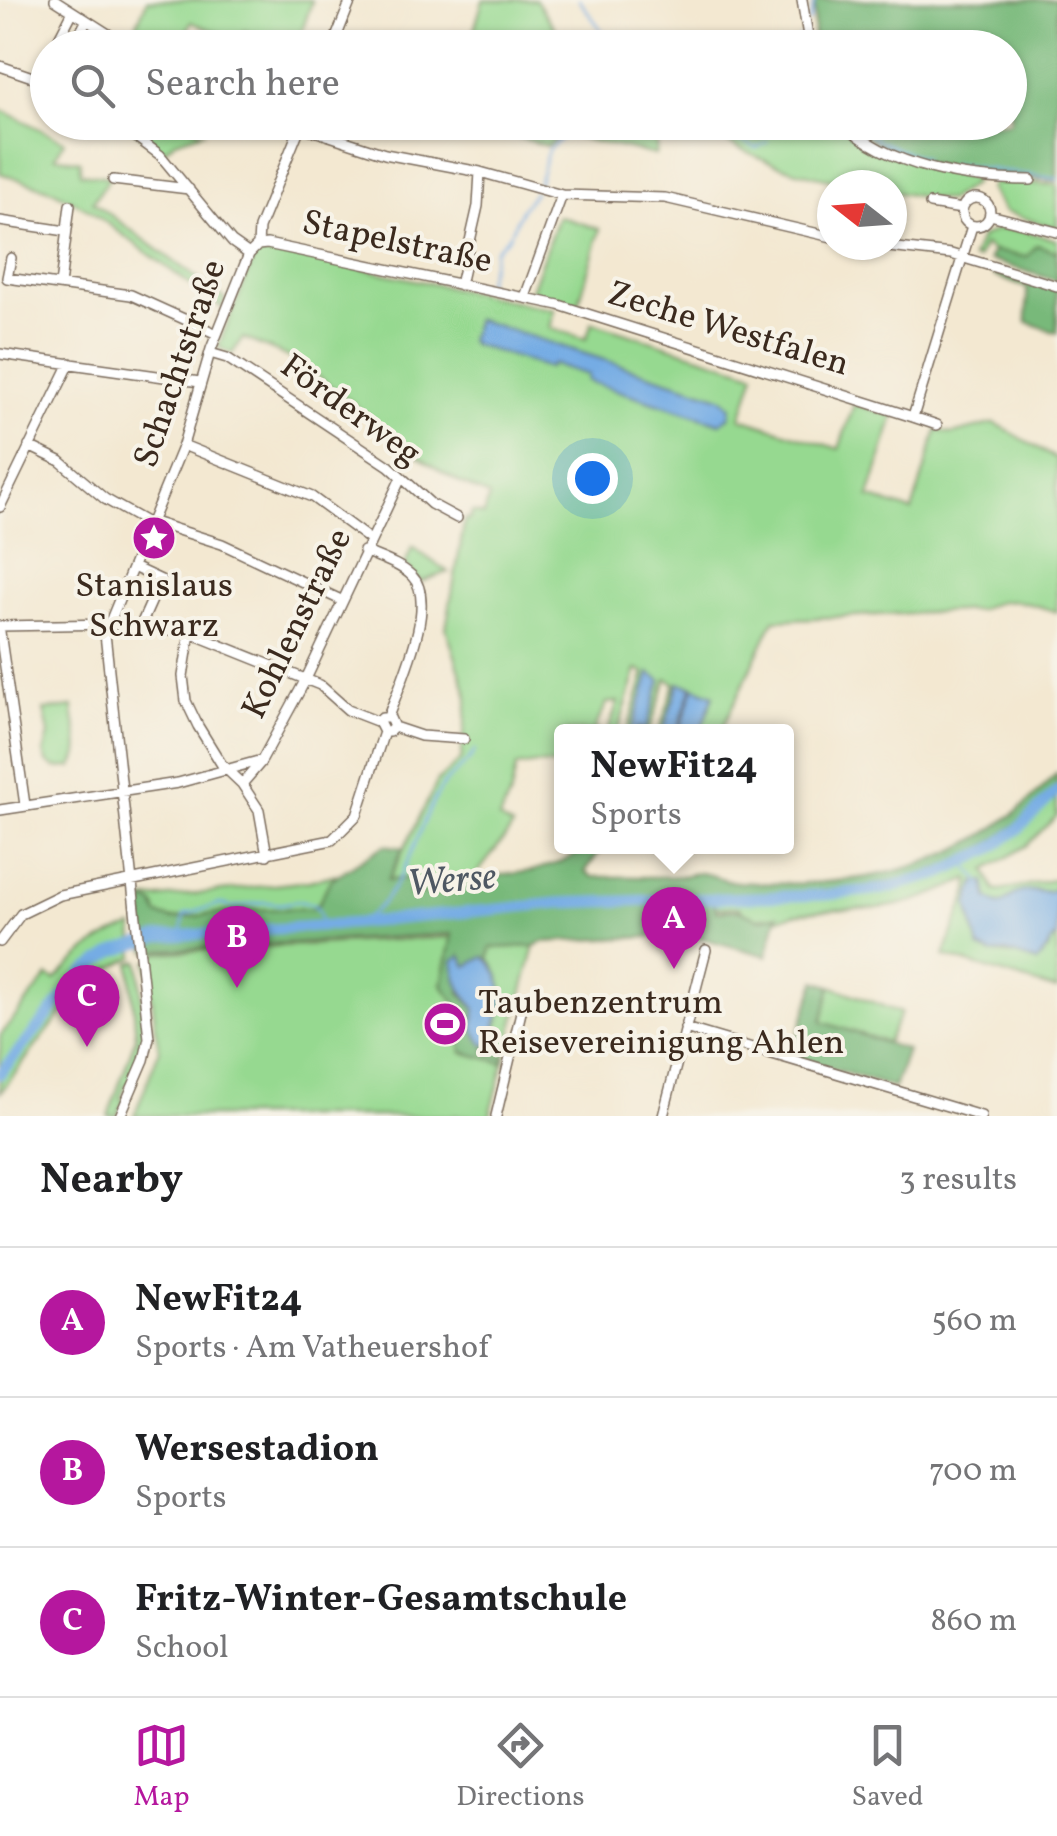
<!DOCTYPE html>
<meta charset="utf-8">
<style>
body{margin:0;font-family:Vollkorn,serif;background:#f2f2f2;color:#202124}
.compass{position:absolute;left:817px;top:170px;width:90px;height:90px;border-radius:50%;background:#fff;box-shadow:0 2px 8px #0004;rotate:287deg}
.you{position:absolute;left:592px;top:478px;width:35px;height:35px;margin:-25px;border:8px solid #fff;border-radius:50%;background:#1a73e8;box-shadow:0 0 0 15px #1a73e833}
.badge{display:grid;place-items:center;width:65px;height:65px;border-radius:50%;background:#b5179e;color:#fff;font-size:32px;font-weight:700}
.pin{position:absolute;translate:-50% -82px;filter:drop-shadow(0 2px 5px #0008)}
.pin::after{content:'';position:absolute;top:52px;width:35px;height:30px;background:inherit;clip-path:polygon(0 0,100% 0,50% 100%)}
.popup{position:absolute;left:554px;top:724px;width:240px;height:130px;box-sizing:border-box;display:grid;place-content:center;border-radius:10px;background:#fff;filter:drop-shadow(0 2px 8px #0005);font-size:32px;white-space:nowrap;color:#757577}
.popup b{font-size:38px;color:#202124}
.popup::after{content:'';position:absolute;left:50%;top:100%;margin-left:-20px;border:20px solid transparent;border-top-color:#fff}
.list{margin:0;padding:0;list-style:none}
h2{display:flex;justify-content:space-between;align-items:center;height:130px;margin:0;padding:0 40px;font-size:42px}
h2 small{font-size:32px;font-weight:400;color:#757577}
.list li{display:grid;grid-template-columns:65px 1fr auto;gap:30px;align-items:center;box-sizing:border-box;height:150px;padding:0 40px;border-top:2px solid #e0e0e0}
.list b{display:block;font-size:38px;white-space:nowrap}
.list p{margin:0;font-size:32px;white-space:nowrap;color:#757577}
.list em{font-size:32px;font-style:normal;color:#757577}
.icon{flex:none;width:55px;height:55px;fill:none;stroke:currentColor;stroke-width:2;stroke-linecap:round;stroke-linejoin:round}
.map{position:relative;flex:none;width:1057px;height:1116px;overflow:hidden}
.search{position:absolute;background:#fff;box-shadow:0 2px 8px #0004;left:30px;right:30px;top:30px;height:110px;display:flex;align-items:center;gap:25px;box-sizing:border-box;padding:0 35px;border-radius:55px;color:#757577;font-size:38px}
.sheet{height:580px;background:#fff}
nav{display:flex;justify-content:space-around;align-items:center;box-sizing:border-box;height:140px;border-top:2px solid #e0e0e0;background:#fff;font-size:28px;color:#757577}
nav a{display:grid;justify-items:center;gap:5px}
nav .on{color:#b5179e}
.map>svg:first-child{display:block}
.green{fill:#96d990;stroke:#688257;stroke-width:2.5}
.forest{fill:#78b97a;stroke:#5a724c;stroke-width:2.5;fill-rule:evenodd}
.water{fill:#75ace4;stroke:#586b81;stroke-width:2.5}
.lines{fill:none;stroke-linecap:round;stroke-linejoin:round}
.stream{stroke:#75ace4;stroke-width:2.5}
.river{stroke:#75ace4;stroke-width:11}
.minor-casing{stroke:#7b6c5d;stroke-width:12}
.minor{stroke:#fff;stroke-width:9}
.labels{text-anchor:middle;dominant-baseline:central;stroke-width:8;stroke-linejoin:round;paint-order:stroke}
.street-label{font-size:35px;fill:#3b2a1e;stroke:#f7f3e8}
.poi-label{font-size:35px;fill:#3b2a1e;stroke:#f7f3e8}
.water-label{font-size:38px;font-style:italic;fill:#4f5863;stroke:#f7f3e8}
</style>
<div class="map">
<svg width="1057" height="1116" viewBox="0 0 1057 1116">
<rect width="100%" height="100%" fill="#f7f3e8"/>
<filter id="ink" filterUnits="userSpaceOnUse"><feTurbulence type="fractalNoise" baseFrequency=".01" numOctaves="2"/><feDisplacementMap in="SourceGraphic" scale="20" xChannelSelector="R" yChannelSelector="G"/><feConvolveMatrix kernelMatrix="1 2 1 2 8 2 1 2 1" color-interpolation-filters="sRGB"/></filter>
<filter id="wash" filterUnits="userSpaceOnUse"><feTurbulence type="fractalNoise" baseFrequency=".0048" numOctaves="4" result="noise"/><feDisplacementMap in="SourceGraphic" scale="40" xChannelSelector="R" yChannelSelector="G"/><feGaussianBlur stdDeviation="2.25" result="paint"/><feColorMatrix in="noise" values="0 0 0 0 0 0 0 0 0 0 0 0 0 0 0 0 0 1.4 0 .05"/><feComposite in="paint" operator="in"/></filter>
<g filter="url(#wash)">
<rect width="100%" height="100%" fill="#f3e8d1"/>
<path class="green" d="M147,0h162l3,1 -15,46 -53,-16 -4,10 -49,-19 -10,25 -54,1z
M483,0h53l31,47h-98z
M0,109l64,32 -8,15 24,5v12l30,4 -17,25 132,97 -3,9 -134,-99 -36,-19 -52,-17z
M124,123h56l23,9 -28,9 -12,11z
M472,123h168l17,21 -2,11 -93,-21 -15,12z
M694,123h25l37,16 10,-3 3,-13h69l28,22 106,34 2,4 -26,18 -56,-9v-7c-71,0 -139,-24 -198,-62z
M995,181l62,4v43l-53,-16 -15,-24z
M558,216l42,13 -22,77 -48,-13z
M998,229l27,2 32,9v12l-20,-7 -10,13 -35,-7 -8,-6 -7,14 -5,-1 8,-20z
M265,248l290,62 -5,18 36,11 6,-17 163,51 -14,45 98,31 15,-45 40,12 -25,81 43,14 25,-81 15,4 43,-11 62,36v153c-28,-9 -51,-18 -78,-2l-205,10 -53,111h-21l14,-36 -20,-7 -14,43h-3l14,-44 -13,-3 -15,47h-4l16,-48 -8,-4 -18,52h-12l1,-4 8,2 4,-56 -19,58h-4l18,-58 -8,-3 -19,61h-10l10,-29 -11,1 -13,27 6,1 -38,1 -1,34 -24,-2 -21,3 -5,26 -12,26 14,8 -40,52 -14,13 -51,2 -20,-13 50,-101 23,-20 7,-63 -22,-69 19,-109 4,1 3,-8 12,3 5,-19c-75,-29 -128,-95 -196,-136 -15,-9 -34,-15 -50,-22l-11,16 -14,-7 37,-91z
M412,547l36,25 -27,10 -16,-17z
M73,707c1,22 13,42 -1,60l-16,1 -9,-6 -3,-9 5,-19 -5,-24z
M1057,795v21l-31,30 -40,24 9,20 4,1 58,-12v7l-7,6 -16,-2 -25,8 -3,6c-16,3 -21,-12 -31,-22l-7,23 11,42c24,10 45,9 69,3l2,-9 7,-6v55l-113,-34 25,-66v-11c-29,13 -58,26 -90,29 -34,2 -69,0 -102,11l1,-3 -26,2 -14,-11 -22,1 -3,-8c134,-3 247,5 344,-105z
M337,874c-10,9 -14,28 -24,34l-68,2 -74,9 -13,-4 -2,-8 -14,-7 167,-19z
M133,927l2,30c-55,19 -99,92 -135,136v-57l48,-60 7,4c23,-23 45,-45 78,-53z
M452,937l-10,47 14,19 6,49 42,11 -14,53h-356l25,-65 -12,-90 8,-1 -1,-7z
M535,946l-30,111 -20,-5c16,-28 27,-65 4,-93l2,-11z
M139,961l6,83 -15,41 -4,-1 -5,14 3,2 -7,16h-9l28,-79 -6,-74z
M831,986l70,27 -14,29 -66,-20z"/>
<path class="forest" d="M815,0h242v181c-71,-8 -153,-9 -209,-58l162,-1v-74h-197z
M1037,245l20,7v29l-68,-21 3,-9 35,6z
M993,269l64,21v43l-30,-11v-34l-32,-12z
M1057,773v14c-106,113 -200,102 -344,108l3,16 23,-1 21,9 18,-4 -11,41 -77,-21 -148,7 -7,4 -44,2 -2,11c23,28 13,64 -4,92l20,6 -1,6 -42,-11 -6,-49 -14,-18 10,-51 -305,17 -5,-51 12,4 4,11 14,4 73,-9 68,-2 5,-3 12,-25 55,-35 18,3 -15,32 21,-2 3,3 -3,13 49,-2 15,-13 59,-8 29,-9 32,-16 9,2 -17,24 8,5c28,-1 57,1 85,-1 7,0 15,-3 22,-3 13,1 24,8 37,9 124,8 235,-13 320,-109zM461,956l6,10 18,-9c26,21 15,58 5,85l-17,-14 3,-19 -16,-16z
M816,981l15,5 -9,36 85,28 -13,38 -103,-32z"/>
<path class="water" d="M476,319l245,78 10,9 -1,10 -10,7 -133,-42 1,-6 -36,-11 -3,4 -77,-24 -3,-4z
M650,673l11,7 -15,49 -8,-2 -1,4h-6z
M679,683l13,3 -15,45h-14z
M694,687l20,8 -14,36h-20z
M985,881l3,17 12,7c5,-2 8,-6 12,-9 11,-8 26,-4 38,-4l7,-6v49l-20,27 -31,-10 -13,2 -14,-6 -11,-43 7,-22z
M461,956l6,10 17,-9c28,22 17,57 6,85l-7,3 -10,-17 3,-19c-16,-19 -19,-22 -23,-48z"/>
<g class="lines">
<path class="stream" d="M579,0l36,48
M809,22l6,-22
M797,48l3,-11
M703,122l53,26 12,-6
M852,122l27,19 44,18
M566,131l1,-9
M777,133l3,-11
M951,164l106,15
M538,184l10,-34 17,-15
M486,283l9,-33 14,-14 13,-28 13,-16
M965,863l15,19
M359,923c50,-31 54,-94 85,-139 9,-13 24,-17 31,-34
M182,933l2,-18 36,-11 14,3 30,-5 16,2 18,-3 15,3 5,5 5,16"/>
<path class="river" d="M0,1074l85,-103 29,-19 45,-15 200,-14 200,-20 266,-8 59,-6 56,-15 51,-25 25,-18 41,-40"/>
</g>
</g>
<g filter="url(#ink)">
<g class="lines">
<defs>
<path id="minor" d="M55,0l69,44
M802,0l8,48
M54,48l18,-35
M71,48l15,-26
M234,48l3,-7
M332,48l19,-48
M48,61l-10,18 10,5
M0,66l38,13
M116,122l44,33 72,87 17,12
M287,122l98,32 95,18 82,23 103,3 167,39
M842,122c47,46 126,58 189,58
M202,130l3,-8
M113,180l76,9
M962 212a14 14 0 1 1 28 0a14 14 0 1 1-28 0Z
M930,204l32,5
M990,215l67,17
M0,221l66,10
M258,245l9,-1 292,61 354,112 59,-191
M871,245l80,9 106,32
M11,258l-4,20 124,17 86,39
M60,285l10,-80
M460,285l18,-79 2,-34
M525,297l37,-102
M210,353l17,5 162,108 42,38 26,14
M0,354l200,28
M913,417l24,8
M183,445l129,52 57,42
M29,446l31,15 45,38 46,26
M0,507l70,-144
M153,522l69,22 119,56
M364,551c16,7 36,13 48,25 27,27 -13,109 -24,141
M133,567l28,13 -21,47
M0,626l114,-2 76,9 130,52 28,25 31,12 3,-4h8l4,9 -5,5h-5l-5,-10
M0,632l25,173
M190,633l-7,43 3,25 12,25 24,39 20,19 17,26 8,45
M394,727l27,9 43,3
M242,784l19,-22
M0,810l178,-27 84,-23 44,-81 94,-199
M0,942l21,-28 39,-19 272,-55 25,-25 27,-83
M685,1028l296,88
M120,1116l24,-56 5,-22 -44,-404 78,-189 28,-96 38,-95 9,-9 1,-17 43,-106
M496,1116l26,-108
M663,1116l43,-166"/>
</defs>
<use href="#minor" class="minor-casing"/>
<use href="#minor" class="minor"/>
</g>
</g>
<defs>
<symbol id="sight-disc" viewBox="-11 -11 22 22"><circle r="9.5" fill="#b5179e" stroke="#f7f3e8"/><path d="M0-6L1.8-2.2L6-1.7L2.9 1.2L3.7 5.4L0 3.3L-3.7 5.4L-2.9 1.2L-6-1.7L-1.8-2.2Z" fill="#fff"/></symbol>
<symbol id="stadium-disc" viewBox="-11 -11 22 22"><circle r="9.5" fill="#b5179e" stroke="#f7f3e8"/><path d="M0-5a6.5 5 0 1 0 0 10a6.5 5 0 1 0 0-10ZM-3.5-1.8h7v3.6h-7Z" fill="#fff"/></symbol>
</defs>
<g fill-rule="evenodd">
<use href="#sight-disc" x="129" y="513" width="50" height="50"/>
<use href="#stadium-disc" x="420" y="999" width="50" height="50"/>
</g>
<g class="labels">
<g class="street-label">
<text transform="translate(397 243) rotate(12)">Stapelstraße</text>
<text transform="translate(728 330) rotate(17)">Zeche Westfalen</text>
<text transform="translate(181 364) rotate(-71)">Schachtstraße</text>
<text transform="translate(350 411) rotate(36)">Förderweg</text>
<text transform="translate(298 624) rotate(-64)">Kohlenstraße</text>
</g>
<g class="poi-label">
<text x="154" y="587">Stanislaus<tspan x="154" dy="40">Schwarz</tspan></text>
<text x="478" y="1004" text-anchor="start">Taubenzentrum<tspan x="478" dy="40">Reisevereinigung Ahlen</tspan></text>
</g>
<g class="water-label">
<text transform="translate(452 882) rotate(-5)">Werse</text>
</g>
</g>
</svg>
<svg class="compass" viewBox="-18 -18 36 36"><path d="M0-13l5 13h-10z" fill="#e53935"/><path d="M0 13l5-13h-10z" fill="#757577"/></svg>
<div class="you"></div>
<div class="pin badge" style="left:674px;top:969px">A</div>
<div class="popup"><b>NewFit24</b>Sports</div>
<div class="pin badge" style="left:237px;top:988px">B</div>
<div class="pin badge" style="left:87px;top:1047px">C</div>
<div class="search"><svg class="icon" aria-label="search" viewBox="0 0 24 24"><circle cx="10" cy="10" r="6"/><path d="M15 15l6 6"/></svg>Search here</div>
</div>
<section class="sheet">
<h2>Nearby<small>3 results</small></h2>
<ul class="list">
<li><span class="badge">A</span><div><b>NewFit24</b><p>Sports · Am Vatheuershof</p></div><em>560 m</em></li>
<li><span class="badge">B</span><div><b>Wersestadion</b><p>Sports</p></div><em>700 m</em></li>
<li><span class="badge">C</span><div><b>Fritz-Winter-Gesamtschule</b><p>School</p></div><em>860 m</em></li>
</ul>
</section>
<nav>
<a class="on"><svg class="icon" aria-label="map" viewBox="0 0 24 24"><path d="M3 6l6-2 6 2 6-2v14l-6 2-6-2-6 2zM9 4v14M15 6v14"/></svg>Map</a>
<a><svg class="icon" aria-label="directions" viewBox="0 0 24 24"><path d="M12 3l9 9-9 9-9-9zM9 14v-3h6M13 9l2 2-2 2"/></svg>Directions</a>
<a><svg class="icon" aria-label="saved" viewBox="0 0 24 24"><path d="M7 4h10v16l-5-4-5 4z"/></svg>Saved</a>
</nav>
